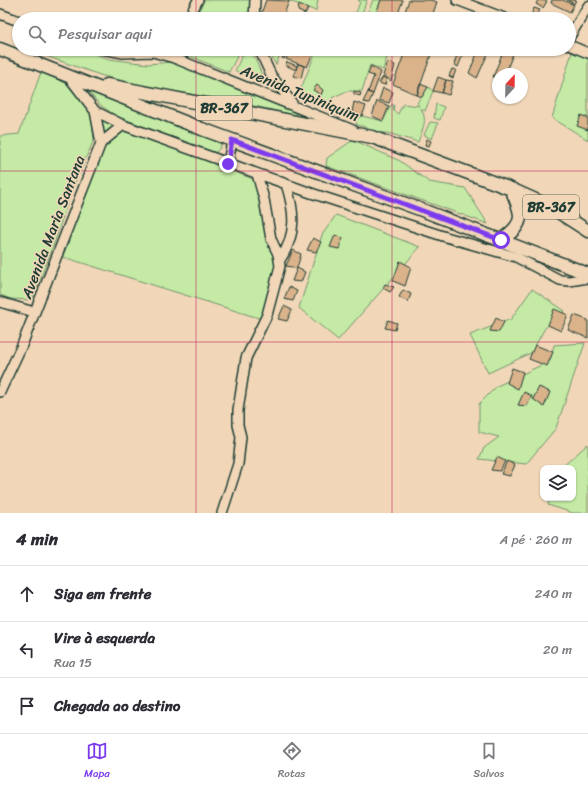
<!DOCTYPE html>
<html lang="pt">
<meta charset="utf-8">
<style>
body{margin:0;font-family:Sriracha,sans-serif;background:#f7f7f7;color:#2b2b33}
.controls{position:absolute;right:12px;bottom:12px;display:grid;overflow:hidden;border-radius:8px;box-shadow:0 1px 3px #0004}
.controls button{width:36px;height:36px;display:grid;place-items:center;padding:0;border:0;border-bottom:1px solid #e1e1e2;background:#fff;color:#2b2b33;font:20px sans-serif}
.compass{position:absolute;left:492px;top:68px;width:36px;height:36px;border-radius:50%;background:#fff;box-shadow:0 1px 3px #0004;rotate:22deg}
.stop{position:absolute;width:12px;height:12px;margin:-9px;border:3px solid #7c3aed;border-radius:50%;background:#fff}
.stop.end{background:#7c3aed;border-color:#fff;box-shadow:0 1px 4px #0008}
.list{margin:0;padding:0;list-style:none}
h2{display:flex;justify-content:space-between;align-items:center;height:52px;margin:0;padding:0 16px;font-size:17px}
h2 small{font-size:13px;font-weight:400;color:#7c7c81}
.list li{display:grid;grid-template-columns:26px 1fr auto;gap:12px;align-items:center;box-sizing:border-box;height:56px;padding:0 16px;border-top:1px solid #e1e1e2}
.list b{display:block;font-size:15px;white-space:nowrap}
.list p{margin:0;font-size:13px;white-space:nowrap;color:#7c7c81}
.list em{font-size:13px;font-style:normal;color:#7c7c81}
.icon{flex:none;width:22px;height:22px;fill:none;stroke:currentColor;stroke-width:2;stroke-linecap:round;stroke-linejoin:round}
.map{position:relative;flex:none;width:588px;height:513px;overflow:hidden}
.search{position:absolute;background:#fff;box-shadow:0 1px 3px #0004;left:12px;right:12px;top:12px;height:44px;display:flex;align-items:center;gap:10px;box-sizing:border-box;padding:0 14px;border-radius:22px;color:#7c7c81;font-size:15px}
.sheet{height:220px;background:#fff}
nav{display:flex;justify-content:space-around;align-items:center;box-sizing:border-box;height:56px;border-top:1px solid #e1e1e2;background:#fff;font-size:11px;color:#7c7c81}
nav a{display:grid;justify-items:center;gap:2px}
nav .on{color:#7c3aed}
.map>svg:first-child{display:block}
.green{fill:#c4eaa5;stroke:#72946c}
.building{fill:#dab38b;stroke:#1f3d34}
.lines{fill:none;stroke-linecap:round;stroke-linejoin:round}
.minor-casing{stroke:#1f3d34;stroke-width:12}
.major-casing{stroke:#1f3d34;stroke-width:15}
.minor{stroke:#f1d7b8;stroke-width:9}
.major{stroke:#f1d7b8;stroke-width:12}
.route{stroke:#7c3aed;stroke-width:5}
.grid{fill:none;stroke:#c2185b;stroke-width:1;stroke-opacity:0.55}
.labels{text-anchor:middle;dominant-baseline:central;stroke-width:3;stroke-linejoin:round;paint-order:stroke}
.shield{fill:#f1d7b8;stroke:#5e6b5c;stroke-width:1}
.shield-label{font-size:14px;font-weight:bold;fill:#1f3d34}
.street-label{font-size:15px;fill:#1f3d34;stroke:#f1d7b8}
</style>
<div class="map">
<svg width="588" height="513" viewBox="0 0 588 513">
<rect width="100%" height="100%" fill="#f1d7b8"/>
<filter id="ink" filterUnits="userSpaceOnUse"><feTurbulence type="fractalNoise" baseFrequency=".025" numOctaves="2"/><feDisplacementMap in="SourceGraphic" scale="8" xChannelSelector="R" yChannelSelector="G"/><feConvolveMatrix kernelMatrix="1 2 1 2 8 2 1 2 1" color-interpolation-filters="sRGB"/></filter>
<g filter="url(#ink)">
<path class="green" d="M199,0h52l-3,19h-59z
M287,0h31l-2,11z
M358,0h9l-6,16 -5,-3 4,-11z
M373,0h8l-7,19h-9z
M30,49h50l29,10 39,5 24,-2 142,57 -88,-19 -76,-13 -47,-11 -74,-26z
M179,49h62l-12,23 -47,-19z
M245,49h6l14,33 -30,-11z
M267,49h7l6,5 -4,11z
M317,49h61l10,5 -5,16 -13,-5 -8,26h-15l-14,6 -5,12 -28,-18z
M572,52l16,7v81l-36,-22z
M41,72l25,11 25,30 3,27 -23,51 -15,47 -24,62 -21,-1 -11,-4v-159l19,-2z
M82,84l140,55 -2,9 -5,5 -99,-37 -16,-11z
M428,87l5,4 -8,20 -5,-3c9,11 2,22 -2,34l-30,-9 -19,-1 -4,-5 -8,-2 -2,-6 7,-3 21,5 8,-16h3l-1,5 5,4 5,-10 16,2 -2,-3z
M436,104l8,3 -4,13 -6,-2z
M95,111l28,14 -22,18z
M430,122l8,1 -6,16 -8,-4z
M124,129l129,50 27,81 -15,60 -205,-64 44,-108z
M353,140l47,21 29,21 36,6 23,36 -162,-58 1,-8z
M336,215l84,32 -82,93 -39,-32 23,-73z
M532,289l33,22 -20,17 -14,25 -43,20 -18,-38 41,-16z
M585,343l-29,85 -30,36 -47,-5 5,-11 15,-11 -20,-5v-28l18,-18 53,-25 4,-16z
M588,444v69h-15l-25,-8 2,-7h23v-30h-12z"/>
<path class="building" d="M266,0l23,1 -6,16 -9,-4 -2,5 -11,-4z
M381,0h22l-7,19h-22z
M409,0h21l7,2 -6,17h-21l-7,-2z
M538,0l9,1 -4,7 -7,-4z
M552,0h11l11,5 -4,7 -19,-9z
M567,0h9l-2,4z
M299,4l9,4 -3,6 -7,-3z
M534,8l6,2 -4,7 -5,-2z
M466,14l8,3v2h-11z
M277,49h5l-2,5 -4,-2z
M291,49h24l-8,18 -21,-8z
M378,49h14l-4,5z
M399,49h5l-2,5 -4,-2z
M406,49h27l-16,46 -24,-11z
M433,49h14l-2,6 -13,-4z
M459,49h6l-7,18 -4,-3z
M479,49h11l-13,29 -8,-5z
M504,49h11l-10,25h-7v4l-5,-1z
M285,50l2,1 -3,8 -2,-1z
M287,62l10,4 -1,4 -11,-5z
M388,62l7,3 -4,16 -8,-6z
M298,64l6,2 -3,12 -8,-2z
M371,66l10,6 -8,22 -5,-2 6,-16 -6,-2z
M452,69l4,1 -3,8 -4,-2z
M383,77l4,2 -2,6 -6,-2z
M438,77l8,3 -4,13 -9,-2z
M446,80l7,1 -4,14 -7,-2z
M420,84l8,3 -6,10 -5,-2z
M317,85l6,5 -2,5 -8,-5z
M383,88l10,4 -4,11 -10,-3z
M354,91l7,2 -1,3 -6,-2z
M368,92l5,2 -4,9 -6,-1z
M377,101l12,5 -6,15 -11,-5z
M354,102l12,4 -4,10 -10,-4z
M581,115l7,3v12l-11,-4z
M427,139l4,2 -2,5 -4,-1z
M335,235l8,3 -4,11 -9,-2z
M313,238l8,4 -5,10 -9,-2z
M293,250l8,4 -4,14 -11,-2z
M400,261l11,6 -6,19 -12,-5z
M297,268l8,4 -4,10 -9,-1z
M385,284l9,3 -4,5 -7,-4z
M289,287l8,4 -4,10 -9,-2z
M403,290l8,4 -3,8 -9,-5z
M284,306l8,4 -5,11 -9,-2z
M554,309l14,6 -7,16 -13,-6z
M574,315l14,5v18l-20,-8z
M496,318l8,4 -5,10 -9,-1z
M388,320l9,3 -2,7 -10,-2z
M535,345l18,7 -6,14 -18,-7z
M512,368l11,4 -5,17 -11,-6z
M539,387l11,5 -6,15 -11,-8z
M524,392l8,4 -5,10 -9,-1z
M497,457l8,4 -5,10 -9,-1z
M507,461l8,4 -5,11 -9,-2z"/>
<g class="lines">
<defs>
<path id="minor" d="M457,0l50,19
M0,14l19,7
M188,19l10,-19
M254,19l1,-19
M569,38l19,-32
M569,45l19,8
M102,49l21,4 30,-1 21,6 179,72
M259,49l12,26 21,28
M22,57l3,-8
M95,111l28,14 188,68 135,44 70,20 44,23 9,1 19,-3
M101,143l22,-18
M228,164l4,-24
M280,260c17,-26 15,-48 6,-76
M0,302l34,10
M0,392l22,-47 79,-202 -6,-32 -26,-34
M222,513l16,-49 3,-27 -3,-12v-15l8,-52 21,-43 13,-49 -2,-12 -7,-15 -7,-40 -7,-25"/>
<path id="major" d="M0,49l202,80 220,81 166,64
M107,85l265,52 139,52 38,17 39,25
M501,240c25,-17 22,-25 10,-51"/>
</defs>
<use href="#minor" class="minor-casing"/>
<use href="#major" class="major-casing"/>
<use href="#minor" class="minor"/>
<use href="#major" class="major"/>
</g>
</g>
<g class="lines" filter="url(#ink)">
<path class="route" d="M228,164l4,-24 269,100"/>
</g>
<path class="grid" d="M196,0v19M392,0v19M196,49v464M392,49v464M0,171h588M0,342h588"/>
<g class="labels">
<g class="shield">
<rect x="196" y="96" width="56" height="24" rx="3"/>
<rect x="523" y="195" width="56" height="24" rx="3"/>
</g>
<g class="shield-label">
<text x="224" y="108">BR-367</text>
<text x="551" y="207">BR-367</text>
</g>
<g class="street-label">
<text transform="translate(300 93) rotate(22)">Avenida Tupiniquim</text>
<text transform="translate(53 227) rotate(-69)">Avenida Maria Santana</text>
</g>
</g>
</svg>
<div class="controls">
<button><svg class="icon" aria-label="layers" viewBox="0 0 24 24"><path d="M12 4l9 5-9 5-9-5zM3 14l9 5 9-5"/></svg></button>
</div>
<svg class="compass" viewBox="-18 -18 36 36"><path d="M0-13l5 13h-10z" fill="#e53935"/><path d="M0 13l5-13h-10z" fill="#7c7c81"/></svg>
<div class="stop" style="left:501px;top:240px"></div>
<div class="stop end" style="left:228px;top:164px"></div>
<div class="search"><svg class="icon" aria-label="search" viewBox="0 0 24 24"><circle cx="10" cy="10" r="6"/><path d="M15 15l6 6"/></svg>Pesquisar aqui</div>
</div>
<section class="sheet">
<h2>4 min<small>A pé · 260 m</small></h2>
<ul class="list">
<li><svg class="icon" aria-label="ahead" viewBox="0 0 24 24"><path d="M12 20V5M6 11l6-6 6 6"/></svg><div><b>Siga em frente</b></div><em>240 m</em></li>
<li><svg class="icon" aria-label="left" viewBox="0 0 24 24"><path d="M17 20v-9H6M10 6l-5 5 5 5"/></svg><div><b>Vire à esquerda</b><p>Rua 15</p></div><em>20 m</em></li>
<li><svg class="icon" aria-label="arrive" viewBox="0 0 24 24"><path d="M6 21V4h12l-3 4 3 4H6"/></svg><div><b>Chegada ao destino</b></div></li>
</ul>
</section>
<nav>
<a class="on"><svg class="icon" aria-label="map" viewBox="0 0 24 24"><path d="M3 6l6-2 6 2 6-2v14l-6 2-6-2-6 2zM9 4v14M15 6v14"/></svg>Mapa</a>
<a><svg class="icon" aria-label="directions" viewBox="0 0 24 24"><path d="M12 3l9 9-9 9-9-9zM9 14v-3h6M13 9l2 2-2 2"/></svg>Rotas</a>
<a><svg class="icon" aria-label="saved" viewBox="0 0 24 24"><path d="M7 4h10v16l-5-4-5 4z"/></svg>Salvos</a>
</nav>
